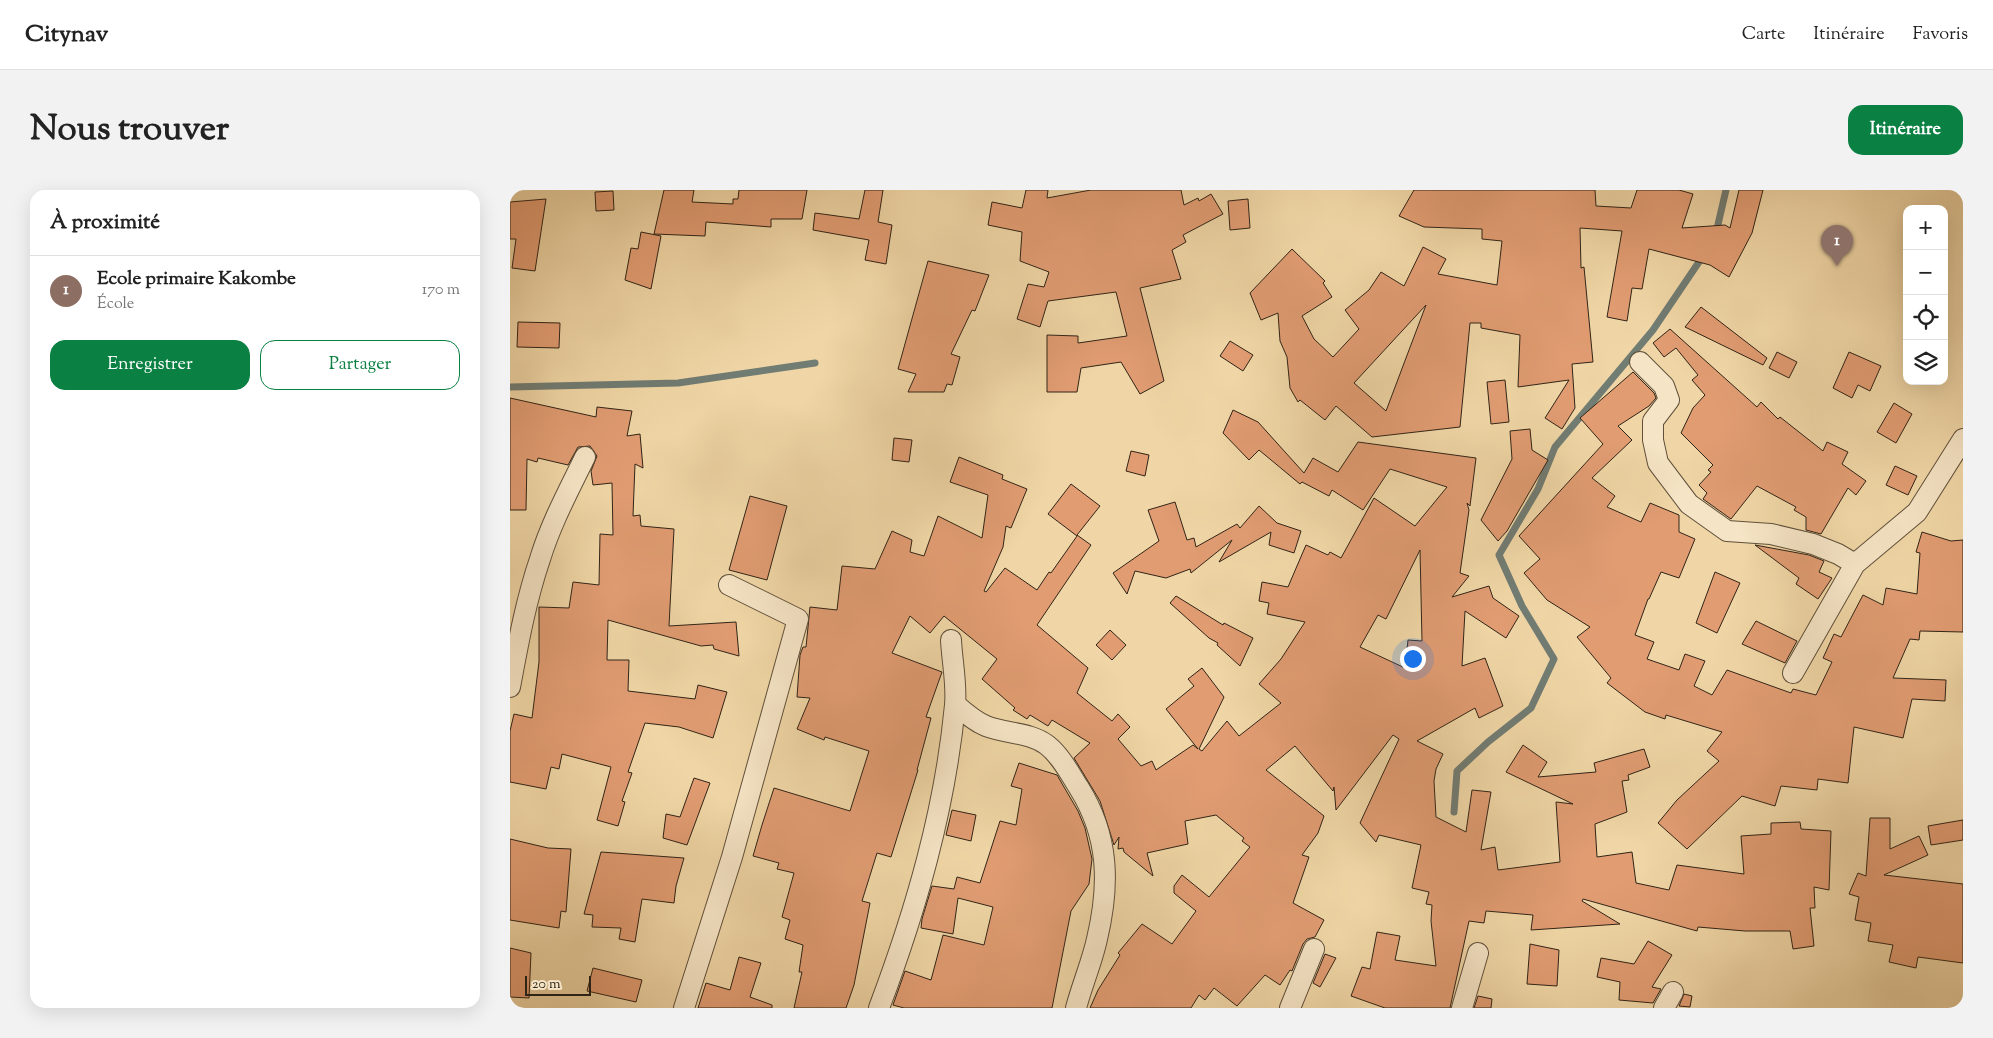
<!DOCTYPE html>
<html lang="fr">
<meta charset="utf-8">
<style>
body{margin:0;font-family:"Sorts Mill Goudy",serif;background:#f2f2f2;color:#222}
.controls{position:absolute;right:15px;top:15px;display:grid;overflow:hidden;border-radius:10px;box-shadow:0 5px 20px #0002}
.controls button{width:45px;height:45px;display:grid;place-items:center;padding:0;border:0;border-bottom:1px solid #e0e0e0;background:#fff;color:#222;font:25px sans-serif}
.scale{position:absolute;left:15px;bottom:12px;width:66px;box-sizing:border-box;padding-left:5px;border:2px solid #302417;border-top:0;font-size:14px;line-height:18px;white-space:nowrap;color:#302417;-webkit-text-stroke:4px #f5e4c5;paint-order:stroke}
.you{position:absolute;left:902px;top:468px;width:18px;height:18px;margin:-12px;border:4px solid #fff;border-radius:50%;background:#1a73e8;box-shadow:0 0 0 8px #1a73e833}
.badge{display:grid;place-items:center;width:32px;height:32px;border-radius:50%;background:#0b8043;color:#fff;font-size:16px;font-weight:700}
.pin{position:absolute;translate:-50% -41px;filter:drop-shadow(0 1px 2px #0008)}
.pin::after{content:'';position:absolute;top:26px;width:18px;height:15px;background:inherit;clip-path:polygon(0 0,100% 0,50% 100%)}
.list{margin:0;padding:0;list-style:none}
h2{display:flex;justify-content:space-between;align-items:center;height:65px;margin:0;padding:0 20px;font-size:21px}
h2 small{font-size:16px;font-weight:400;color:#767676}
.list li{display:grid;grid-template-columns:32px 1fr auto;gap:15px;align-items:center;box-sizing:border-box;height:70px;padding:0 20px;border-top:1px solid #e0e0e0}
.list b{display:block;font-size:19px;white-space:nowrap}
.list p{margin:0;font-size:16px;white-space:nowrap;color:#767676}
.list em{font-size:16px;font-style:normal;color:#767676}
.actions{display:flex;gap:10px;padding:15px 20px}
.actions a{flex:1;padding:11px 0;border:1px solid #0b8043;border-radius:15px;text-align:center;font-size:18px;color:#0b8043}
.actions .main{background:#0b8043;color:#fff}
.icon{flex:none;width:28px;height:28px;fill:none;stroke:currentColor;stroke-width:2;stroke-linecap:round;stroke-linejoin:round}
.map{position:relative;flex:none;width:1453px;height:818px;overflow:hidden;border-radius:15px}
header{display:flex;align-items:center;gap:30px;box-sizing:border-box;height:70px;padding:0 25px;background:#fff;border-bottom:1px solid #e0e0e0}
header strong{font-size:24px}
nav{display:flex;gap:28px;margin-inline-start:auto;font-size:18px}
.intro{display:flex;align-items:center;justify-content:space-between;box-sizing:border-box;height:120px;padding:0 30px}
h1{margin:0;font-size:35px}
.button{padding:12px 22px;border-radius:15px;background:#0b8043;color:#fff;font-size:18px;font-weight:700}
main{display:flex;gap:30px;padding:0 30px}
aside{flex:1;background:#fff;border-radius:15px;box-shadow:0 5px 20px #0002}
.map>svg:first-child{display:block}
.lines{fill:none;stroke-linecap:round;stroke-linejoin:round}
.stream{stroke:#717c73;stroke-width:7}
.building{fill:#e19c72;stroke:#302417;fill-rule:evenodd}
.street-casing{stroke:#60503b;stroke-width:22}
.street{stroke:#f5e4c5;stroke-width:20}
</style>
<header>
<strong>Citynav</strong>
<nav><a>Carte</a><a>Itinéraire</a><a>Favoris</a></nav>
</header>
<div class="intro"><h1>Nous trouver</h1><a class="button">Itinéraire</a></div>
<main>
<aside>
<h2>À proximité<small></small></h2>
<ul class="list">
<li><span class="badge" style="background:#8d6e63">1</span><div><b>Ecole primaire Kakombe</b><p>École</p></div><em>170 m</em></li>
</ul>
<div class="actions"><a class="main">Enregistrer</a><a>Partager</a></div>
</aside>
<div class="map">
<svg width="1453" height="818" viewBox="0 0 1453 818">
<rect width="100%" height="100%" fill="#f0d6a6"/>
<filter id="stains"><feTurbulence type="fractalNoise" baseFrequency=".004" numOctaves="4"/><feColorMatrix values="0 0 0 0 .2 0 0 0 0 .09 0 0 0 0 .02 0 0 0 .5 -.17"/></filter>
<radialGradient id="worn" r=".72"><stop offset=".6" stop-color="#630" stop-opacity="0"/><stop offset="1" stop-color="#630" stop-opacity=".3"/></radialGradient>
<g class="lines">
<path class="stream" d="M1206,43l10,-43
M0,197l168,-4 137,-20
M944,622l3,-41 31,-29 43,-34 23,-49 -32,-53 -23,-51 39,-66 17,-42 98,-117 50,-74"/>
</g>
<path class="building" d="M154,0h30l-2,12 41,2v-5h5l1,-9h68l-5,29h-31v8l-65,-5 -1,14 -51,-2z
M355,0h18l-5,32 14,3 -6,39 -21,-4 4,-20 -56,-10 2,-17 44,6z
M516,0h22l-1,8 44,-8h90l3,15 14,-7 1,3 12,-7 12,20 -40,21 3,7 -14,8 9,29 -41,9 24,93 -24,13 -19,-32 -40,6 -4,24h-30v-57l31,1v7l49,-7 -11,-44 -68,9 -8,26 -23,-8 11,-35 16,3 5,-15 -29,-11 2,-29 -34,-7 4,-23 30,6z
M904,0h181l1,16 35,2 6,-18h42l14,4 -11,34 43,-3 5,3 9,-38h24l-11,43 -23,44 -19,-12 -61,-16 -7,40 -10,-1 -5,33 -20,-4 15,-86 -42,-3 1,40 3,-1 9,95 -21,2 3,44 -13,21 -17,-11 24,-38 -51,7 2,-52 -39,-7v-5h-11l-10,104 -88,10 -36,-31 -11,14 -25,-20 -2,2 -8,-14 -3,-31 -7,-16 -2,-28 -17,7 -11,-27 42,-44 33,32 -2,2 9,14 -30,19 12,23 19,18 26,-28 -14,-19 24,-20 12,-18 23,14 19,-39 23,12 -8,15 59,11 5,-44 -20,-2v-10l-58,-2 -25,-11zM916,115l-40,106 -32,-28z
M103,1l1,19 -18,1 -1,-19z
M36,9l-11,72 -23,-3 4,-29h-6v-37z
M738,9l2,29 -20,2 -2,-29z
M131,42l20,4 -10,53 -26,-9 6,-32 7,1z
M418,71l61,14 -14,36 -3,-1 -21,44 9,3 -8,28 -5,-1 -3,8h-36l8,-18 -18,-5z
M1191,117l66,51 -4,7 -78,-38z
M8,132l42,1 -1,25 -42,-1z
M1160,139l87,78 4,-5 17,17 2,-2 43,34 4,-9 21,10 -6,12 24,17 -10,14 -8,-7 -27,46 -15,-4v-13l-12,-7 2,-3 -39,-21 -26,33 -28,-20 4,-6 -8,-8 12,-13 -3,-2 5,-5 -32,-32 12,-25 12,-13 -13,-15 6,-5 -22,-27 -12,9 -11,-14z
M720,151l23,14 -10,16 -23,-15z
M1267,162l20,10 -8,16 -20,-10z
M1339,162l32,14 -11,25 -12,-6 -6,13 -19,-10z
M1123,182l21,21 2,5 -7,8 -31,20 14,14 -40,38 23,18 -8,11 34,15 9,-19 29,12v17l16,7 -16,39 -18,-6 -12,27h-1l-13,36 19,7 -7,17 32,11 6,-16 20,7 -11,25 18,9 15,-25 64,23 2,-4 23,6 16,-33 -9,-4 11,-24 7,3 22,-42 20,10 3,-17 31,6 3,-41 -4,-1 6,-20 29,9 12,-1v92l-43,-1 -1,9 -9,-1 -17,39 53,2 -1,21 -33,-2 -9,39 -49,-11 -6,56 -30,-4 -1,11 -36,-4 -6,20 -33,-10 -55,53 -29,-26 19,-23 42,-39 -12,-10 15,-19 -56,-17 -1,4 -20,-7 -38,-29 4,-5 -34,-41 13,-10 -43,-27 -23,-27 16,-14 -21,-23 84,-92 -23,-26z
M995,190l4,42 -18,2 -4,-42z
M0,208l86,19 1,-10 35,4 -5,25 13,-2 3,34 -8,-4 -2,52 7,-1 1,11 33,3 -5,97 67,-4 3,34 -25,-7 -1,-4 -12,1 -93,-26 -1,40h22l-1,31 67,8 3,-14 29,7 -14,46 -34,-11 -34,-4 -17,49 4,1 -10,28 3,1 -7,24 -21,-6 14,-53 -49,-13 -3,15 -8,-2 -5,22 -36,-7v-51l4,-17 18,4 7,-56v-55l30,1 4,-26 26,3 1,-51 13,1 -1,-52 -19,2 -2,-14 6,-15 -7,-10 -12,1 -10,18 -30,-7 -1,4 -10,-3 -1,51h-16z
M1384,213l18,11 -16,29 -19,-11z
M723,220l25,12 46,51 9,-15 25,14 20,-30 118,16 -6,48 -3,-3 2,7 -9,63 9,3 -17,21 37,-11 4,12 26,18 -13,22 -41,-27 -3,55 23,-8 18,48 -24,12 -4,-10 -58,33 26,13 -7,15 -2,12 2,36 30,15 6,-42 19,2 -10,58 14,-3 3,23 62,-8 -4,-60 17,2 -67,-32 17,-27 24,17 -9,15 58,-5 -2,-9 50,-14 6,18 -22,8 1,5 -7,1 5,31 -32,12 2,33 35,-5 4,31 33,7 8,-25 67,9 -3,-38 30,-2v-11l29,-1 1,7 30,2 -2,59 -15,-3 1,21h-5l4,38 -21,3 -3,-18h-45l-47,-4 -1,4 -114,-32 -1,2 38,23 -89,6 2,-15 -47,-4 -2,12 -15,-2 -19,87h-65l-34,-12 11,-29 8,2 7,-37 23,4 -5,24 41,6 -5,-45 1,-16 -6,-1 3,-12 -17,-4 9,-43 -42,-10 -3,7 -16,-19 39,-84 -6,-4 -57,75 -2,-23 -1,4 -38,-45 -29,24 58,46 -6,17 -16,22 7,2 -16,46 31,17 -9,17 -8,2 -4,5 -11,27 -2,-1 -10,15 -15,-10 -28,31 -23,-18 -9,12 -6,-5 -8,13h-101l8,-18 22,-35 -2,-2 24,-29 30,20 24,-33 -22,-18v-7l8,-11 27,22 41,-50 -8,-6 2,-3 -28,-23 -31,6 3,23 -41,9 6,23 -29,-24 -1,-4 -5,1 1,-12 -5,8 -14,-44 -26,-43 16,-15 -38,-23 -4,6 -18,-11 -3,4 -14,-9 2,-2 -33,-29 15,-20 -53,-43 -14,17 -20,-17 -18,37 50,19 -16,45 5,1 -14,52h1l-27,87 -14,-4 -15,48 8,2 -16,82 -8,23h-52l8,-36h-3l4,-27 -18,-6 5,-19 -8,-3 12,-44 -17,-4 2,-6 -26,-7 9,-31 12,-37 76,23 19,-60 -44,-14 -1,3 -27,-11 13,-31 -13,-1 3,-42 3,-8h3l4,-40 27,3 5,-44 33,3 17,-38 20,9 -2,12 14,4 14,-40 44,22 6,-43 -38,-13 9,-25 44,18 -1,4 25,10 -16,39 -5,-2 -3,21 -19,44 2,1 19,-24 32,22 12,-18 2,1 26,-37 -29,-22 23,-30 29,22 -23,29 14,10 -54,80 51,43 -11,25 35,28 6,-7 12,13 -12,12 23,27 11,-5 4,9 37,-25 5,4 -32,-40 28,-23 -6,-7 14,-11 22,29 -25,52 3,2 25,-30 12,15 42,-33 -22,-19 22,-25 24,-37 -38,-8 2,-11 -10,-2 3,-19 26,5 18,-42 22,10 2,-3 11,6 33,-60 41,28 32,-39 -57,-18 -27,41 -31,-20 -3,6 -27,-14 -2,2 -41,-34 -10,10 -26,-27zM910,360l2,91 -14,-1 -3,28 -45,-21 18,-32 8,4z
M1020,239l2,21 16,10 -41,71 -9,10 -17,-21 31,-61 -2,-28z
M384,248l18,2 -3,22 -17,-2z
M621,261l18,4 -4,21 -19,-5z
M1385,276l22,10 -9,19 -22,-10z
M240,306l37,10 -20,74 -38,-10z
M665,312l12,38 7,-2 2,9 41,-23 3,4 19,-22 18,17 24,8 -7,22 -25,-8 2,-13 -52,30 13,-22 -41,33 -1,-4 -24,9 -31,-7 -8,23 -14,-21 46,-32 -11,-31z
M1245,355l54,10 15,6 -5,11 13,6 -14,21 -22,-15 3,-6z
M1205,382l25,11 -23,50 -21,-10z
M666,406l47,29 1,-2 29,15 -13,28 -23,-21 1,-2 -9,-5 -39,-35z
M1246,431l41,20 -12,22 -43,-19z
M600,440l16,15 -14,15 -16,-15z
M509,573l38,12 21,36 7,17 7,31 -3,25 -18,27 -19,97h-148l-11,-3 12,-34 26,9 12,-45 41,10 9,-38 -35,-9 -5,36 -32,-6 1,-9 10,-33 22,3 3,-12 23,6 20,-62 16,4 6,-36 -11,-3z
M184,588l16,5 -23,62 -24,-7 3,-24 14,3z
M442,620l24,5 -5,26 -25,-6z
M1360,628h20v31l29,-13 9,19 -44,20 79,9v79l-45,-6 -2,11 -27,-6 4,-17 -25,-4 3,-18 -16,-3 4,-23 -10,-3 9,-21 8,3z
M1453,630v20l-32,5 -3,-19z
M0,649l38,9 23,1 -5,63 -5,-1 -2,17 -49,-8z
M91,662l83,6 -8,28 -2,17 -32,-4 -7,43 -16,-3 2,-11 -29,-1 1,-12 -9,-1z
M1138,751l24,14 -20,32 9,2 -8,14 -34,-3 1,-18 -23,-5 4,-19 33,6z
M1020,754l29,6 -2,36 -30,-2z
M0,758l21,5 -2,45 -19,-1z
M815,764l11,4 -16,29 -7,-4z
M229,767l22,6 -11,34 22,8v3h-74l8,-25 24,7z
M83,778l49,12 -6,22 -49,-11z
M1174,804l8,2 -2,11 -11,-1z
M968,806l14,3 -1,9h-17z"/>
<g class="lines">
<defs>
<path id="street" d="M1130,172l24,24 5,14 -16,21v19l5,23 31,41 38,27 44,3 42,10 25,10 17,10
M1283,483l62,-109 62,-52 46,-73
M0,497c8,-43 16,-87 30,-128 11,-36 29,-69 45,-102
M445,514c9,8 19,17 31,22 20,8 44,6 61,19 14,11 23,29 32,43 30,48 31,96 18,151 -5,23 -15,46 -21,69
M174,818l48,-151 66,-238 -69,-34
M369,818c37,-98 66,-198 76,-303 2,-21 -3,-44 -4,-65
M780,818l24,-59
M952,818l16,-55
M1154,818l9,-16"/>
</defs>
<use href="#street" class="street-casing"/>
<use href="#street" class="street"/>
</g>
<rect width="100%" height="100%" filter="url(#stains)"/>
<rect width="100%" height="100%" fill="url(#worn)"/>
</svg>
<div class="controls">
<button>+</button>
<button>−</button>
<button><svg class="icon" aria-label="locate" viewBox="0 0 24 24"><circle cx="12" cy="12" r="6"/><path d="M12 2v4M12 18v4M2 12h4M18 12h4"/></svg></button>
<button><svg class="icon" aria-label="layers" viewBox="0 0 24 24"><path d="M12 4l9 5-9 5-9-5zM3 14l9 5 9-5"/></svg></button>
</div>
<div class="scale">20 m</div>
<div class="you"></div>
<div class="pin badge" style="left:1327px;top:76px;background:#8d6e63">1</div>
</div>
</main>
